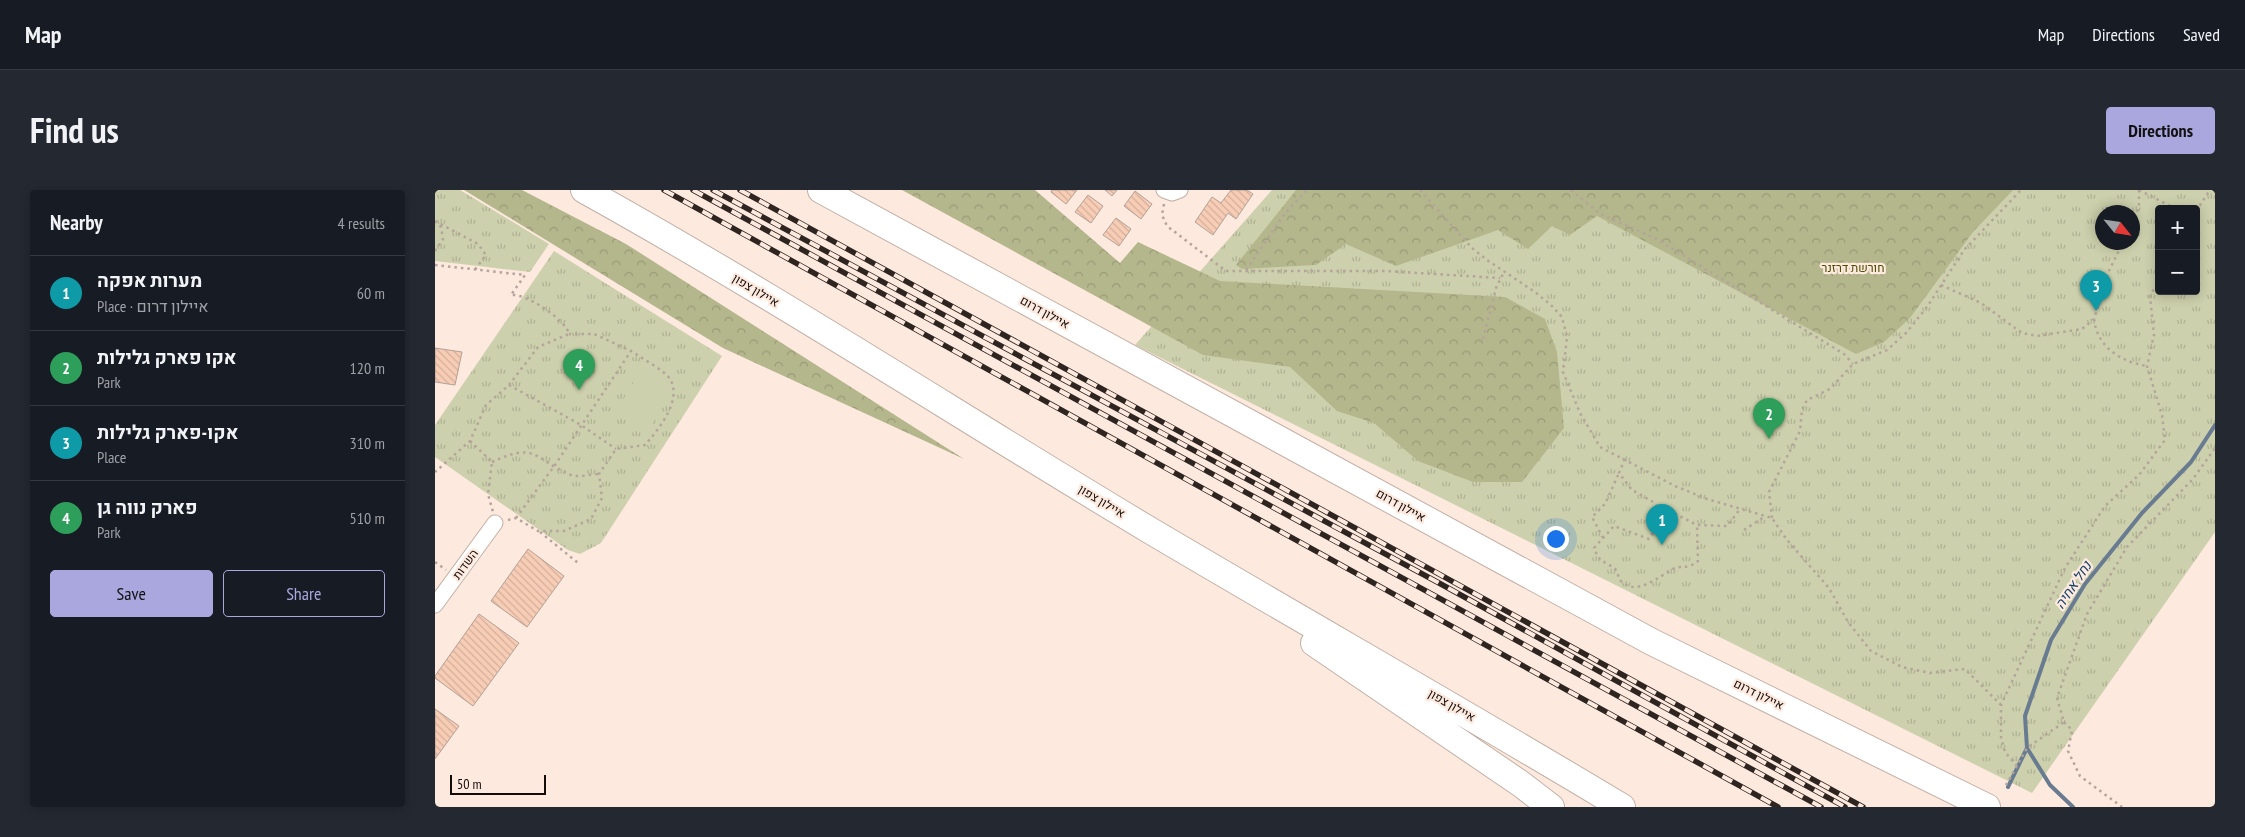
<!DOCTYPE html>
<meta charset="utf-8">
<style>
body{margin:0;font-family:"PT Sans Narrow",Heebo,sans-serif;background:#242831;color:#f1f3f6}
.controls{position:absolute;right:15px;top:15px;display:grid;overflow:hidden;border-radius:5px;box-shadow:0 2px 12px #0003}
.controls button{width:45px;height:45px;display:grid;place-items:center;padding:0;border:0;border-bottom:1px solid #363941;background:#171b24;color:#f1f3f6;font:25px sans-serif}
.compass{position:absolute;left:1660px;top:15px;width:45px;height:45px;border-radius:50%;background:#171b24;box-shadow:0 2px 12px #0003;rotate:120deg}
.scale{position:absolute;left:15px;bottom:12px;width:96px;box-sizing:border-box;padding-left:5px;border:2px solid #130c09;border-top:0;font-size:14px;line-height:18px;white-space:nowrap;color:#130c09;-webkit-text-stroke:4px #fde9de;paint-order:stroke}
.you{position:absolute;left:1120px;top:348px;width:18px;height:18px;margin:-12px;border:4px solid #fff;border-radius:50%;background:#1a73e8;box-shadow:0 0 0 8px #1a73e833}
.badge{display:grid;place-items:center;width:32px;height:32px;border-radius:50%;background:#aaa7df;color:#fff;font-size:16px;font-weight:700}
.pin{position:absolute;translate:-50% -41px;filter:drop-shadow(0 1px 2px #0008)}
.pin::after{content:'';position:absolute;top:26px;width:18px;height:15px;background:inherit;clip-path:polygon(0 0,100% 0,50% 100%)}
.list{margin:0;padding:0;list-style:none}
h2{display:flex;justify-content:space-between;align-items:center;height:65px;margin:0;padding:0 20px;font-size:21px}
h2 small{font-size:16px;font-weight:400;color:#9ea1a6}
.list li{display:grid;grid-template-columns:32px 1fr auto;gap:15px;align-items:center;box-sizing:border-box;height:75px;padding:0 20px;border-top:1px solid #363941}
.list b{display:block;font-size:19px;white-space:nowrap}
.list p{margin:0;font-size:16px;white-space:nowrap;color:#9ea1a6}
.list em{font-size:16px;font-style:normal;color:#9ea1a6}
.actions{display:flex;gap:10px;padding:15px 20px}
.actions a{flex:1;padding:11px 0;border:1px solid #aaa7df;border-radius:5px;text-align:center;font-size:18px;color:#aaa7df}
.actions .main{background:#aaa7df;color:#111}
.map{position:relative;flex:none;width:1780px;height:617px;overflow:hidden;border-radius:5px}
header{display:flex;align-items:center;gap:30px;box-sizing:border-box;height:70px;padding:0 25px;background:#171b24;border-bottom:1px solid #363941}
header strong{font-size:24px}
nav{display:flex;gap:28px;margin-inline-start:auto;font-size:18px}
.intro{display:flex;align-items:center;justify-content:space-between;box-sizing:border-box;height:120px;padding:0 30px}
h1{margin:0;font-size:35px}
.button{padding:12px 22px;border-radius:5px;background:#aaa7df;color:#111;font-size:18px;font-weight:700}
main{display:flex;gap:30px;padding:0 30px}
aside{flex:1;background:#171b24;border-radius:5px;box-shadow:0 2px 12px #0003}
.map>svg:first-child{display:block}
.grass{fill:url(#grass-tufts);fill-rule:evenodd}
.forest{fill:url(#forest-crowns)}
.pitch{fill:#cdd0ac}
.lines{fill:none;stroke-linecap:round;stroke-linejoin:round}
.stream{stroke:#687b91;stroke-width:4}
.building{fill:url(#building-back-hatch);stroke:#b2a096}
.street-casing{stroke:#c2b0a6;stroke-width:17}
.highway-casing{stroke:#c2b0a6;stroke-width:28}
.path{stroke:#b4a49c;stroke-width:2.5;stroke-dasharray:2.5 4;stroke-linecap:butt}
.street{stroke:#fff;stroke-width:15}
.highway{stroke:#fff;stroke-width:26}
.rail-casing{stroke:#2e2521;stroke-width:5.5}
.rail{stroke:#fde9de;stroke-width:4;stroke-dasharray:11;stroke-linecap:butt}
.labels{text-anchor:middle;dominant-baseline:central;stroke-width:4.5;stroke-linejoin:round;paint-order:stroke}
.park-label{font-size:12px;fill:#4b4c00;stroke:#fde9de}
.street-label{font-size:12px;fill:#130c09;stroke:#fde9de}
.water-label{font-size:14px;font-style:italic;fill:#12406a;stroke:#fde9de}
</style>
<header>
<strong>Map</strong>
<nav><a>Map</a><a>Directions</a><a>Saved</a></nav>
</header>
<div class="intro"><h1>Find us</h1><a class="button">Directions</a></div>
<main>
<aside>
<h2>Nearby<small>4 results</small></h2>
<ul class="list">
<li><span class="badge" style="background:#0f9aa8">1</span><div><b>מערות אפקה</b><p>Place · איילון דרום</p></div><em>60 m</em></li>
<li><span class="badge" style="background:#2e9e5b">2</span><div><b>אקו פארק גלילות</b><p>Park</p></div><em>120 m</em></li>
<li><span class="badge" style="background:#0f9aa8">3</span><div><b>אקו-פארק גלילות</b><p>Place</p></div><em>310 m</em></li>
<li><span class="badge" style="background:#2e9e5b">4</span><div><b>פארק נווה גן</b><p>Park</p></div><em>510 m</em></li>
</ul>
<div class="actions"><a class="main">Save</a><a>Share</a></div>
</aside>
<div class="map">
<svg width="1780" height="617" viewBox="0 0 1780 617">
<defs>
<pattern id="grass-tufts" width="24" height="20" patternUnits="userSpaceOnUse" patternTransform="scale(1.25)"><rect width="24" height="20" fill="#cdd0ac"/><path d="M3 7l-1-3M5 7V3M7 7l1-3M15 17l-1-3M17 17v-4M19 17l1-3" fill="none" stroke="#afb193"/></pattern>
<pattern id="forest-crowns" width="20" height="18" patternUnits="userSpaceOnUse" patternTransform="scale(1.25)"><rect width="20" height="18" fill="#b4b68c"/><path d="M2 6a3 3 0 1 1 6 0M12 15a3 3 0 1 1 6 0" fill="none" stroke="#9a9b77"/></pattern>
<pattern id="building-back-hatch" width="6" height="6" patternUnits="userSpaceOnUse" patternTransform="scale(1.25)"><rect width="6" height="6" fill="#f8cdb6"/><path d="M-1 5l2 2M0 0l6 6M5-1l2 2" fill="none" stroke="#d4af9b"/></pattern>
</defs>
<rect width="100%" height="100%" fill="#fde9de"/>
<path class="grass" d="M0,0h25l89,54 -19,28 -95,-11z
M837,0h943v342l-183,261 -897,-448zM1724,19h37v82h-37zM1668,22h30v30h-30z
M119,61l168,105 -121,187 -21,11 -12,-4 -133,-93v-32z"/>
<path class="forest" d="M29,0h58l104,54 338,215 -241,-111z
M467,0h133l85,73 18,-21 82,39 285,16 40,22 12,33 7,76 -42,54h-49l-55,-21 -44,-38 -37,-12 -47,-44 -87,-12z
M861,0h717l-40,42 -63,86 -26,24 -28,12 -259,-138 -27,19 -18,-9 -24,23 -30,-19 -102,36 -50,-22 -30,21 -74,4 -6,-4z"/>
<path class="pitch" d="M212,170l32,20 -32,53 -32,-20z"/>
<g class="lines">
<path class="stream" d="M1592,558l23,37 23,22
M1573,597l19,-39 -2,-32 26,-76 34,-56 57,-71 49,-51 24,-37"/>
</g>
<path class="building" d="M617,0h25l-11,14 -15,-12z
M670,0h12l-5,6z
M796,0h16l6,4 -17,25 -8,-6 -15,22 -18,-13 17,-25 9,6z
M700,1l17,13 -11,15 -17,-13z
M653,5l15,11 -12,17 -16,-11z
M681,28l15,11 -12,17 -16,-11z
M0,158l27,4 -7,33 -20,-3z
M93,359l36,27 -37,51 -36,-26z
M44,424l40,29 -46,63 -38,-28v-2z
M0,519l24,17 -24,33z"/>
<g class="lines">
<defs>
<path id="street" d="M729,0l8,3 8,-3
M0,415l60,-82"/>
<path id="highway" d="M149,0c193,107 378,228 567,341 157,93 315,182 471,276
M386,0l831,452 335,165
M879,453l207,141 30,23"/>
</defs>
<use href="#street" class="street-casing"/>
<use href="#highway" class="highway-casing"/>
<path class="path" d="M985,0l52,58 15,12 48,32 16,13 11,12 5,20 -4,35 17,41 20,34 75,39 32,13 65,19 15,22 42,48 19,34 23,29 31,16 28,6 35,-4 36,36
M1136,0l29,24 55,24 189,116 9,10
M1704,0l37,19
M729,14l-2,11 5,11 59,45h160l114,7
M1761,21l14,-21
M0,31l43,23 8,11 -12,16
M1698,34l6,-18v-16
M0,61l8,-12 -2,-12 -5,-4
M0,75l90,10 -14,20c15,-2 55,25 58,39l-31,13 -29,38 -23,20 -16,36 -35,31
M811,80l39,-57 22,-23
M1506,95l40,18 41,30 15,3 45,-7 12,-10 15,-48 14,-29
M1659,129c3,28 27,43 53,47
M1048,149l13,-51 8,-16
M74,195l72,40 35,24
M35,251l22,21 -4,32 5,18
M1190,269l-6,14 13,17 23,13 7,13 12,-3 23,12 30,1 13,-17
M57,272c45,-21 41,-3 79,13 7,3 20,-1 28,-1
M1227,326l-13,23 -35,-13 -20,22c6,16 10,12 21,21 3,3 3,8 5,11 16,18 39,-4 53,-11 11,-5 11,2 25,-8l-1,-36
M81,328l39,-53 76,-114 -37,-17h-25
M1337,328l-3,-26 31,-61 2,-21 5,-10 23,-11 23,-25 34,-14 19,-17 21,-26 37,-57 57,-60
M73,330l8,-2 22,13h26l27,-12 11,-21 -3,-24 17,-25 29,-4c13,-15 38,-45 25,-66 -5,-8 -30,-22 -39,-28
M1309,340l20,-13
M105,342l38,31
M1168,348l-11,-21 13,-13 14,-31
M0,372l11,8
M1629,532l8,8 -4,21 12,25 42,31
M1582,576l-12,-14 -4,-15v-32l64,-137 40,-62 34,-31 26,-35 -3,-25 -15,-49 7,-31 -4,-39 9,-16
M1571,595l21,-37 37,-26 -7,-24 30,-84 40,-67 66,-68 22,-31"/>
<use href="#street" class="street"/>
<use href="#highway" class="highway"/>
<defs>
<path id="rail" d="M229,0l1114,617
M258,0l1128,617
M278,0l726,393 406,224
M305,0l1123,617"/>
</defs>
<use href="#rail" class="rail-casing"/>
<use href="#rail" class="rail"/>
</g>
<g class="labels">
<g class="park-label">
<text x="1418" y="77">חורשת דרזנר</text>
</g>
<g class="street-label">
<text transform="translate(321 100) rotate(31)">איילון צפון</text>
<text transform="translate(610 122) rotate(29)">איילון דרום</text>
<text transform="translate(667 311) rotate(31)">איילון צפון</text>
<text transform="translate(966 315) rotate(29)">איילון דרום</text>
<text transform="translate(30 374) rotate(-54)">השדות</text>
<text transform="translate(1324 504) rotate(26)">איילון דרום</text>
<text transform="translate(1017 515) rotate(30)">איילון צפון</text>
</g>
<g class="water-label">
<text transform="translate(1638 395) rotate(-56)">נחל אחיה</text>
</g>
</g>
</svg>
<div class="controls">
<button>+</button>
<button>−</button>
</div>
<svg class="compass" viewBox="-18 -18 36 36"><path d="M0-13l5 13h-10z" fill="#e53935"/><path d="M0 13l5-13h-10z" fill="#9ea1a6"/></svg>
<div class="scale">50 m</div>
<div class="you"></div>
<div class="pin badge" style="left:1227px;top:355px;background:#0f9aa8">1</div>
<div class="pin badge" style="left:1334px;top:249px;background:#2e9e5b">2</div>
<div class="pin badge" style="left:1661px;top:121px;background:#0f9aa8">3</div>
<div class="pin badge" style="left:144px;top:200px;background:#2e9e5b">4</div>
</div>
</main>
